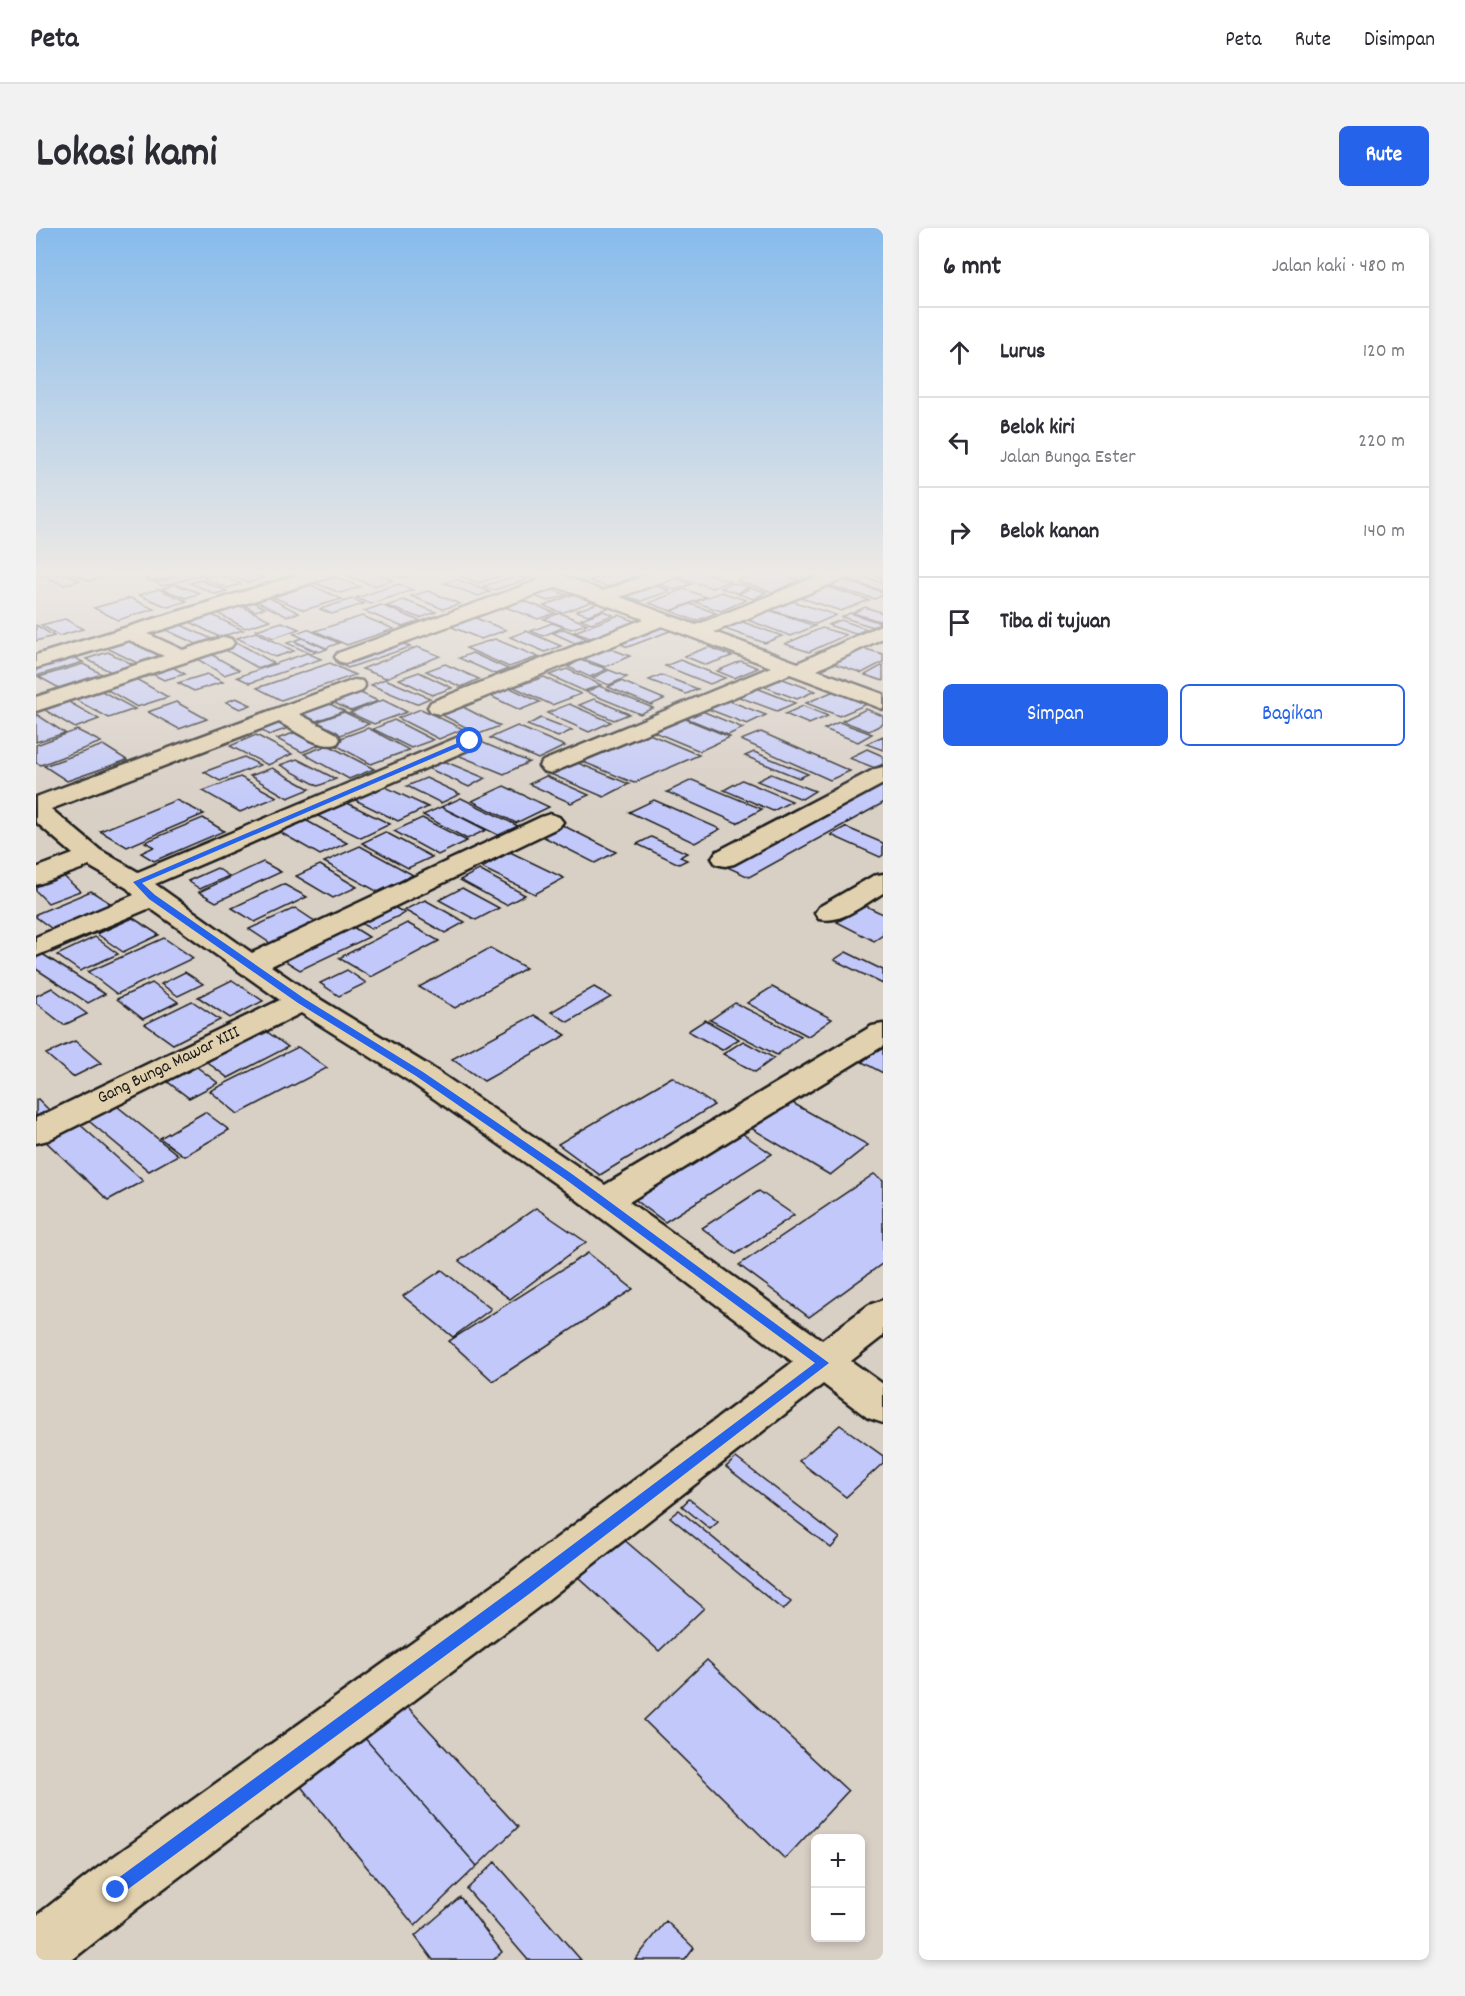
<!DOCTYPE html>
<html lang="id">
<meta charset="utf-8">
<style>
body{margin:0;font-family:Dekko,sans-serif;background:#f2f2f3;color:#2b2b33}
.controls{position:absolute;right:18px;bottom:18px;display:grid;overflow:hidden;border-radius:9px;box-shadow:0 3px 9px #0003}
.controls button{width:54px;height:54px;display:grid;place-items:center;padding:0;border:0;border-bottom:2px solid #e1e1e2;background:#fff;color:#2b2b33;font:30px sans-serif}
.stop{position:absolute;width:18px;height:18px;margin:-14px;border:4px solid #2563eb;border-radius:50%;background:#fff}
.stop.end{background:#2563eb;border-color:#fff;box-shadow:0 2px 6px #0008}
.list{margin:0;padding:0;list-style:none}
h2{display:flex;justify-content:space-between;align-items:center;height:78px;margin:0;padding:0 24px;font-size:26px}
h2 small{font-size:20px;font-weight:400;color:#7c7c81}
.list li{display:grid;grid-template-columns:39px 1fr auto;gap:18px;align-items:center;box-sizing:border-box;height:90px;padding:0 24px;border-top:2px solid #e1e1e2}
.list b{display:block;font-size:22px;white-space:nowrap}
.list p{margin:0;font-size:20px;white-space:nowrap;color:#7c7c81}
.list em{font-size:20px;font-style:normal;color:#7c7c81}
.actions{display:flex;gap:12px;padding:18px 24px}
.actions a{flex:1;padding:14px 0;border:2px solid #2563eb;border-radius:9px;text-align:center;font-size:21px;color:#2563eb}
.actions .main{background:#2563eb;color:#fff}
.icon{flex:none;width:33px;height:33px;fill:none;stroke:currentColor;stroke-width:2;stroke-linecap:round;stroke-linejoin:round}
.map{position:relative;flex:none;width:847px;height:1732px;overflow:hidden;border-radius:9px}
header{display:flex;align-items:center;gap:36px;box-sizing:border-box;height:84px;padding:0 30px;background:#fff;border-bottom:2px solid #e1e1e2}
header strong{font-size:28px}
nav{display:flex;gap:33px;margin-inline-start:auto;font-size:21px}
.intro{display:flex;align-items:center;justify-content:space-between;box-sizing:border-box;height:144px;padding:0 36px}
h1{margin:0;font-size:42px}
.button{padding:15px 27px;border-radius:9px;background:#2563eb;color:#fff;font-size:21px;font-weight:700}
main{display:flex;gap:36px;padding:0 36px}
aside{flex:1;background:#fff;border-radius:9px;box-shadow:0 3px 9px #0003}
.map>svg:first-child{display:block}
.building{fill:#c2c9fa;stroke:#1c1c1c;stroke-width:1.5}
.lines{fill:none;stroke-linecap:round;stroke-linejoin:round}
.minor-casing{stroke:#1c1c1c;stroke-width:5}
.minor{fill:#e2d1ae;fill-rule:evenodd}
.route{fill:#2563eb}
.labels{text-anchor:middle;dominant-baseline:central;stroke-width:4.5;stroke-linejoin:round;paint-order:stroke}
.street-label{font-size:18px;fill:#1c1c1c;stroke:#e2d1ae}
</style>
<header>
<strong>Peta</strong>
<nav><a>Peta</a><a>Rute</a><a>Disimpan</a></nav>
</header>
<div class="intro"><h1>Lokasi kami</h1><a class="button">Rute</a></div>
<main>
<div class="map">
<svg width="847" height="1732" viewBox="0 0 847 1732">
<rect width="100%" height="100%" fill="#d8cfc5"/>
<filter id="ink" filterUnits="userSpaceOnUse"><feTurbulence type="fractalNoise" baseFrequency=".0167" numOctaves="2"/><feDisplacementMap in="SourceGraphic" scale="12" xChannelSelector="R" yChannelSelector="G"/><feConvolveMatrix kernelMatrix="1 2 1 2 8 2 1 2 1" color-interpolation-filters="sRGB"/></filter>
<g filter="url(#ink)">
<path class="building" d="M13,343h10l21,9 -16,5 -25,-11z
M32,343h30l11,5 -19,5z
M149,343l23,2 -45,13 -11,-5z
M198,343h11l18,7 -15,5 -23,-9z
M212,343h19l7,3 -10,3z
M324,343h10l23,9 -19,6 -28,-11z
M345,343h24l9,3 -13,4z
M438,343h18l11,4 -24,8 -20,-7z
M581,343l29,1 -38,15 -18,-6z
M652,343h13l29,10 -18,7 -37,-12z
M694,343h30l-12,5z
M724,343h11l29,9 -27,12 -36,-11z
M746,343h39l-15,7z
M824,343h23v7z
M816,345l31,10v8l-41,-13z
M181,346l24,10 -14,4 -24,-10z
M630,347l26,9 -17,6 -25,-9z
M480,348l11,4 -33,10 -11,-4z
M299,349l25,10 -20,6 -25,-10z
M420,351l34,13 -12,4 -34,-13z
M165,352l26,11 -12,3 -25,-11z
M806,352l41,12v3l-8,4 -45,-13z
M696,355l17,4 -12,6 -16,-5z
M139,356l25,9 -14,5 -24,-9z
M362,356l15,6 -42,14 -15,-6z
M616,356l18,7 -29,10 -18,-6z
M275,357l31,14 -38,11 -31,-13z
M789,358l44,14 -28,11 -43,-14z
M511,360l20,7 -19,6 -20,-7z
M715,360l15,4 -12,7 -16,-5z
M122,361l29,12 -19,6 -29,-12z
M648,361l22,8 -35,14 -22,-8z
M392,363l32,13 -17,5 -32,-13z
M543,364l19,7 -36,14 -18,-7z
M685,364l25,8 -25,11 -26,-9z
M230,368l33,17 -13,3 -32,-16z
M94,370l24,11 -36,11 -24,-12z
M746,370l54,17 -20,9 -55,-17z
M211,371l18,9 -10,3 -17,-9z
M316,371l12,5 -32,10 -12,-5z
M367,372l33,12 -16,6 -33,-12z
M486,372l33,13 -17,6 -33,-12z
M565,374l12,4 -25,9 -12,-4z
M201,376l33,16 -25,8 -32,-17z
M655,376l25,9 -20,8 -25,-10z
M345,377l39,16 -17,6 -39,-16z
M829,379l18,6v6l-4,2 -26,-8z
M730,381l49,17 -24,10 -49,-18z
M567,383l10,4 -22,8 -10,-4z
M524,385l27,11 -16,5 -27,-10z
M814,385l31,10 -8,4 -31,-10z
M176,387l31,15 -24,7 -31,-16z
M583,387l24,9 -45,17 -24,-9z
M326,388l32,13 -47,16 -32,-14z
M437,389l33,13 -25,9 -34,-14z
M29,391l18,10 -24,7 -18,-11z
M805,392l26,9 -12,5 -27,-9z
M704,393l42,15 -17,7 -43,-15z
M246,394l17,7 -26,9 -17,-8z
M516,395l12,4 -21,9 -12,-5z
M624,396l15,5 -47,18 -15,-6z
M0,397l18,11 -18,5z
M145,397l31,14 -16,5 -30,-14z
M786,400l24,7 -37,17 -24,-8z
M271,401l32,14 -13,5 -32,-14z
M528,401l23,10 -12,4 -22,-10z
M490,403l35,15 -16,6 -35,-15z
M220,404l38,19 -19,6 -38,-19z
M97,409l34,16 -30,10 -34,-17z
M266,410l25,11 -8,3 -25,-11z
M459,411l43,18 -29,10 -43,-19z
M257,413l23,11 -5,2 -24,-11z
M363,414l11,5 -62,21 -11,-5z
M202,415l36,20 -16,5 -36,-20z
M567,418l27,10 -25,11 -27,-10z
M381,419l23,9 -54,22 -24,-9z
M673,419l23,9 -26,9 -22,-9z
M826,420l21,6v8l-21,11 -30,-10z
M72,424l28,14 -23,7 -27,-14z
M171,424l32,18 -15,5 -32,-19z
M271,425l14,6 -71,24 -13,-6z
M436,425l36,16 -13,5 -36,-16z
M35,428l12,6 -47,14v-8z
M544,432l27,9 -17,8 -22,-10z
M644,432l45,18 -15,6 -45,-18z
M705,433l17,7 -24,10 -17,-7z
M294,435l25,12 -74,25 -24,-12z
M47,436l19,10 -43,14 -20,-11z
M409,436l34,15 -18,8 -35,-16z
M133,437l16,9 -21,6 -16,-8z
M847,437v16l-18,-6z
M531,441l34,16 -17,6 -35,-16z
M573,442l18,7 -18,8 -17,-7z
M383,444l33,16 -20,7 -33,-16z
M171,446l16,8 -29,9 -16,-8z
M625,447l37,14 -12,5 -37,-14z
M739,448l40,15 -18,8 -40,-15z
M508,449l37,17 -29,11 -38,-18z
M100,451l32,18 -31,10 -31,-18z
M349,451l45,19 -14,6 -45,-19z
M585,453l43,18 -13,6 -43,-18z
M468,457l36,17 -20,8 -36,-17z
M563,458l54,22 -13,6 -54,-22z
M718,459l41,16 -18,8 -41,-15z
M62,461l37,20 -26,9 -37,-20z
M316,461l26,12 -27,10 -25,-12z
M798,463l33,13 -28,12 -33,-13z
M200,470l15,7 -11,4 -14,-7z
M558,471l35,15 -15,6 -35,-15z
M347,472l24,12 -33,12 -24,-11z
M691,472l39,15 -19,9 -39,-15z
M31,473l32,18 -24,9 -32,-19z
M288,473l20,10 -33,12 -20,-10z
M140,474l31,17 -28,10 -31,-17z
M533,476l42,18 -22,10 -42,-19z
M767,478l25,10 -19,8 -24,-10z
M427,479l37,19 -21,8 -37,-19z
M385,481l42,20 -24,10 -41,-21z
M830,481l17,7v8l-14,7 -27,-10z
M666,483l41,17 -15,7 -42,-17z
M308,484l25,12 -31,12 -24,-13z
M0,486l29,19 -29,9z
M642,488l52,21 -30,14 -53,-22z
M505,490l31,12 -14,7 -31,-12z
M248,492l10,6 -25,9 -10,-6z
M358,492l39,20 -22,8 -38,-19z
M803,494l33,12 -14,8 -34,-13z
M481,498l48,20 -27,13 -48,-21z
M332,500l41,22 -38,14 -41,-22z
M41,502l24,12 -60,23 -5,-2v-18z
M266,502l25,12 -25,10 -25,-13z
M725,504l89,39 -20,9 -89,-40z
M611,505l52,22 -65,28 -53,-22z
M220,507l36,19 -24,11 -38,-19z
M847,508v14l-17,-6z
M445,514l48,20 -25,12 -49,-20z
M67,517l24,15 -60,21 -23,-15z
M292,517l46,24 -25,10 -45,-25z
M831,521l16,7v8l-8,4 -26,-10z
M718,524l54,22 -9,4 -54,-22z
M208,529l16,8 -40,16 -16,-9z
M261,531l39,20 -18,7 -38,-21z
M403,531l46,19 -16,9 -46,-21z
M537,533l56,23 -25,13 -56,-24z
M236,540l38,21 -22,9 -38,-22z
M735,546l44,17 -13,8 -45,-18z
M510,548l43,19 -18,8 -42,-19z
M204,549l37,20 -37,15 -37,-21z
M390,550l34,16 -19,9 -34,-17z
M656,552l70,29 -25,14 -70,-31z
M706,552l50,21 -19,10 -49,-21z
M847,552v23l-134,74 -24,-11z
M343,556l49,23 -30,14 -49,-24z
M468,558l45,21 -33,16 -44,-22z
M425,570l59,29 -20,9 -59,-29z
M140,572l28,14 -77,33 -27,-16z
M305,572l49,24 -29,14 -49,-25z
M618,572l66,29 -25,14 -66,-31z
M405,579l45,23 -19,9 -44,-24z
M262,588l49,27 -27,12 -49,-28z
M167,590l21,13 -70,30 -13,-8 13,-6 -9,-5z
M386,590l45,23 -29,14 -44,-24z
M524,596l56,28 -21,11 -57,-29z
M809,599l38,16v12l-3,2 -49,-22z
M349,604l47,25 -24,11 -46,-25z
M615,609l36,16 -7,4 7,3 -8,4 -42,-20z
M324,618l53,29 -35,17 -54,-30z
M474,624l54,26 -29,16 -53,-26z
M227,634l18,10 -65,30 -17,-10z
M284,637l37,22 -24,11 -37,-22z
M181,640l12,8 -29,13 -12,-8z
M443,642l46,25 -19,10 -46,-25z
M24,645l20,18 -32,12 -12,-12v-10z
M247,656l24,13 -52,25 -23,-14z
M426,660l37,20 -23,12 -37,-20z
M55,663l22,14 -58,26 -19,-14v-3z
M389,672l40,22 -20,11 -41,-23z
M350,675l19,10 -34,16 -18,-10z
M830,678l17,8v21l-9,6 -37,-19z
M259,680l27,18 -46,21 -27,-18z
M76,688l9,6 -70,31 -9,-6z
M97,690l26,17 -36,17 -26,-18z
M371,695l32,18 -68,36 -32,-19z
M312,696l21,13 -69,33 -21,-13z
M59,709l23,17 -38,17 -23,-16z
M128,710l29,20 -76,36 -29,-22z
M454,720l36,20 -71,40 -36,-21z
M0,722l69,44 -17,9 -52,-34z
M810,724l37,18v14l-49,-24z
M311,742l19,13 -27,13 -19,-13z
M149,744l18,12 -25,12 -17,-12z
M196,752l31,21 -33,17 -32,-21z
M116,755l26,19 -35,17 -26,-20z
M558,759l17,10 -43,25 -17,-10z
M736,759l60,32 -24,17 -61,-33z
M16,760l35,26 -23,11 -28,-22v-7z
M156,773l28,19 -47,24 -28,-20z
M699,775l66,33 -24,19 -67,-35z
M498,787l32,20 -82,46 -32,-22z
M669,792l34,19 -17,11 -34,-19z
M223,798l29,21 -60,31 -29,-22z
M39,813l26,22 -28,14 -27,-23z
M707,813l31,17 -19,14 -32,-18z
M847,818v27l-21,-11z
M262,819l29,21 -89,46 -28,-23z
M153,833l29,22 -29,15 -29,-22z
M636,849l42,28 -114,70 -42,-31z
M2,871l12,12 -14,6v-17z
M753,873l79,44 -38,30 -79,-47z
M77,875l65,52 -29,16 -65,-54z
M169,884l24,18 -45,26 -24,-18z
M40,893l67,60 -35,19 -66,-62z
M704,904l32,22 -107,68 -32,-24z
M838,946l9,6v83l-74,54 -70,-52z
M723,963l35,24 -58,39 -34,-26z
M500,980l50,34 -76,57 -51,-38z
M552,1025l45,36 -140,92 -44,-40z
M406,1042l49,39 -38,28 -50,-41z
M804,1197l43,31v7l-37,34 -47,-36z
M700,1230l104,80 -9,10 -105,-81z
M653,1271l29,23 -8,7 -28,-23z
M643,1282l112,92 -8,8 -113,-93z
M586,1310l82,70 -45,43 -82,-75z
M671,1432l141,131 -63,68 -141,-139z
M359,1465l123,134 -41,39 -122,-139z
M319,1499l122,139 -62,60 -121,-148z
M459,1634l86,98h-53l-61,-71z
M424,1669l42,55 -9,8h-60l-18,-24z
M630,1693l28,27 -9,12h-50z"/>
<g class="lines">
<defs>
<path id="minor" d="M112,343h29c-5,8 -21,10 -29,8l-3,-4z
M275,343h28l-3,4 -188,59 35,16 41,-13 7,2 3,4 -3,4 -195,64v-14l128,-41 -35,-16 -93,28v-13z
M488,343h26l53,20 55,-20h26l-3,4 -61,22 76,28 135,-54h25l-3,4 -139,57 84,31 85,-39v14l-66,32 66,24v15l-93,-35 -239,99 -8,-2 -4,-5 4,-5 228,-94 -109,-41 -215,86 -8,2 -8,-2 -3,-5 3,-5 213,-83 -87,-32 -205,74 -7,2 -7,-2 -3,-4 3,-4 202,-73 -13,-5z
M318,452l8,1 3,5 -3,5 -63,23 38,20 3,5 -3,5c-19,5 -41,-13 -58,-22l-228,87 49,41 38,22 323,-136 8,-2 8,2 4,5 -4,5 -322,138 97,69 289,-136 9,-3 9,3 4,5 -4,5 -288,139 42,29 118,72 174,118 267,-159 11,-2v22l-254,156 193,138 47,-35 14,-5v36l-32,25 32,23v39l-15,-5 -45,-34 -282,221 -406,305 -63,50h-36v-44l59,-46 412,-295 286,-213 -237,-178 -147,-103 -108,-68 -253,127 -12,3v-25l244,-118 -130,-92 -114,48v-19l98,-42 -7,-7 -38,-22 -53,19v-17l37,-14 -37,-32v-25z
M847,539v17l-149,80 -9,2 -9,-2 -4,-6 4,-6 159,-83z
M847,646v19c-19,11 -41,31 -64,26l-4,-6 4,-6 54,-31z"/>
</defs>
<use href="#minor" class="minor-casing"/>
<use href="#minor" class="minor"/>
</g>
</g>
<linearGradient id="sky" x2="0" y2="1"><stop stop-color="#87bbec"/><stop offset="0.59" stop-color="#ede9e5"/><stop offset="1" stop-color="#ede9e5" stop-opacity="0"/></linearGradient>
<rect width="847" height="585" fill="url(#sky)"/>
<path class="route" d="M431,511l6,2 -331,142 13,12 150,104 118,73 149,102 257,189 -300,231 -413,304 -6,-2 -3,-6 3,-6 409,-299 296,-222 -250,-184 -149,-103 -118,-73 -149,-104 -16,-17z"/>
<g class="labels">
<g class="street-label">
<text transform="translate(133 838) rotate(-26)">Gang Bunga Mawar XIII</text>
</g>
</g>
</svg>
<div class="controls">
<button>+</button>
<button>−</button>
</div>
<div class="stop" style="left:434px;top:513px"></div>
<div class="stop end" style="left:80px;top:1662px"></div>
</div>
<aside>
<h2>6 mnt<small>Jalan kaki · 480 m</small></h2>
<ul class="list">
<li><svg class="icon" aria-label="ahead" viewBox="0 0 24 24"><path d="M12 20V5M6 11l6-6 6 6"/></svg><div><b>Lurus</b></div><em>120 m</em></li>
<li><svg class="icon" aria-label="left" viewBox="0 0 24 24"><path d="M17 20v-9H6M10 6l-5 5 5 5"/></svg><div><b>Belok kiri</b><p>Jalan Bunga Ester</p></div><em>220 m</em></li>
<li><svg class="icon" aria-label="right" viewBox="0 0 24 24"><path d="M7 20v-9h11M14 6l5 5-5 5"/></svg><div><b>Belok kanan</b></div><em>140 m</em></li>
<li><svg class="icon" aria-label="arrive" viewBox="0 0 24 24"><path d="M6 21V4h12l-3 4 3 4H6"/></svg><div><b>Tiba di tujuan</b></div></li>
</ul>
<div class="actions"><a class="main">Simpan</a><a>Bagikan</a></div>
</aside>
</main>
